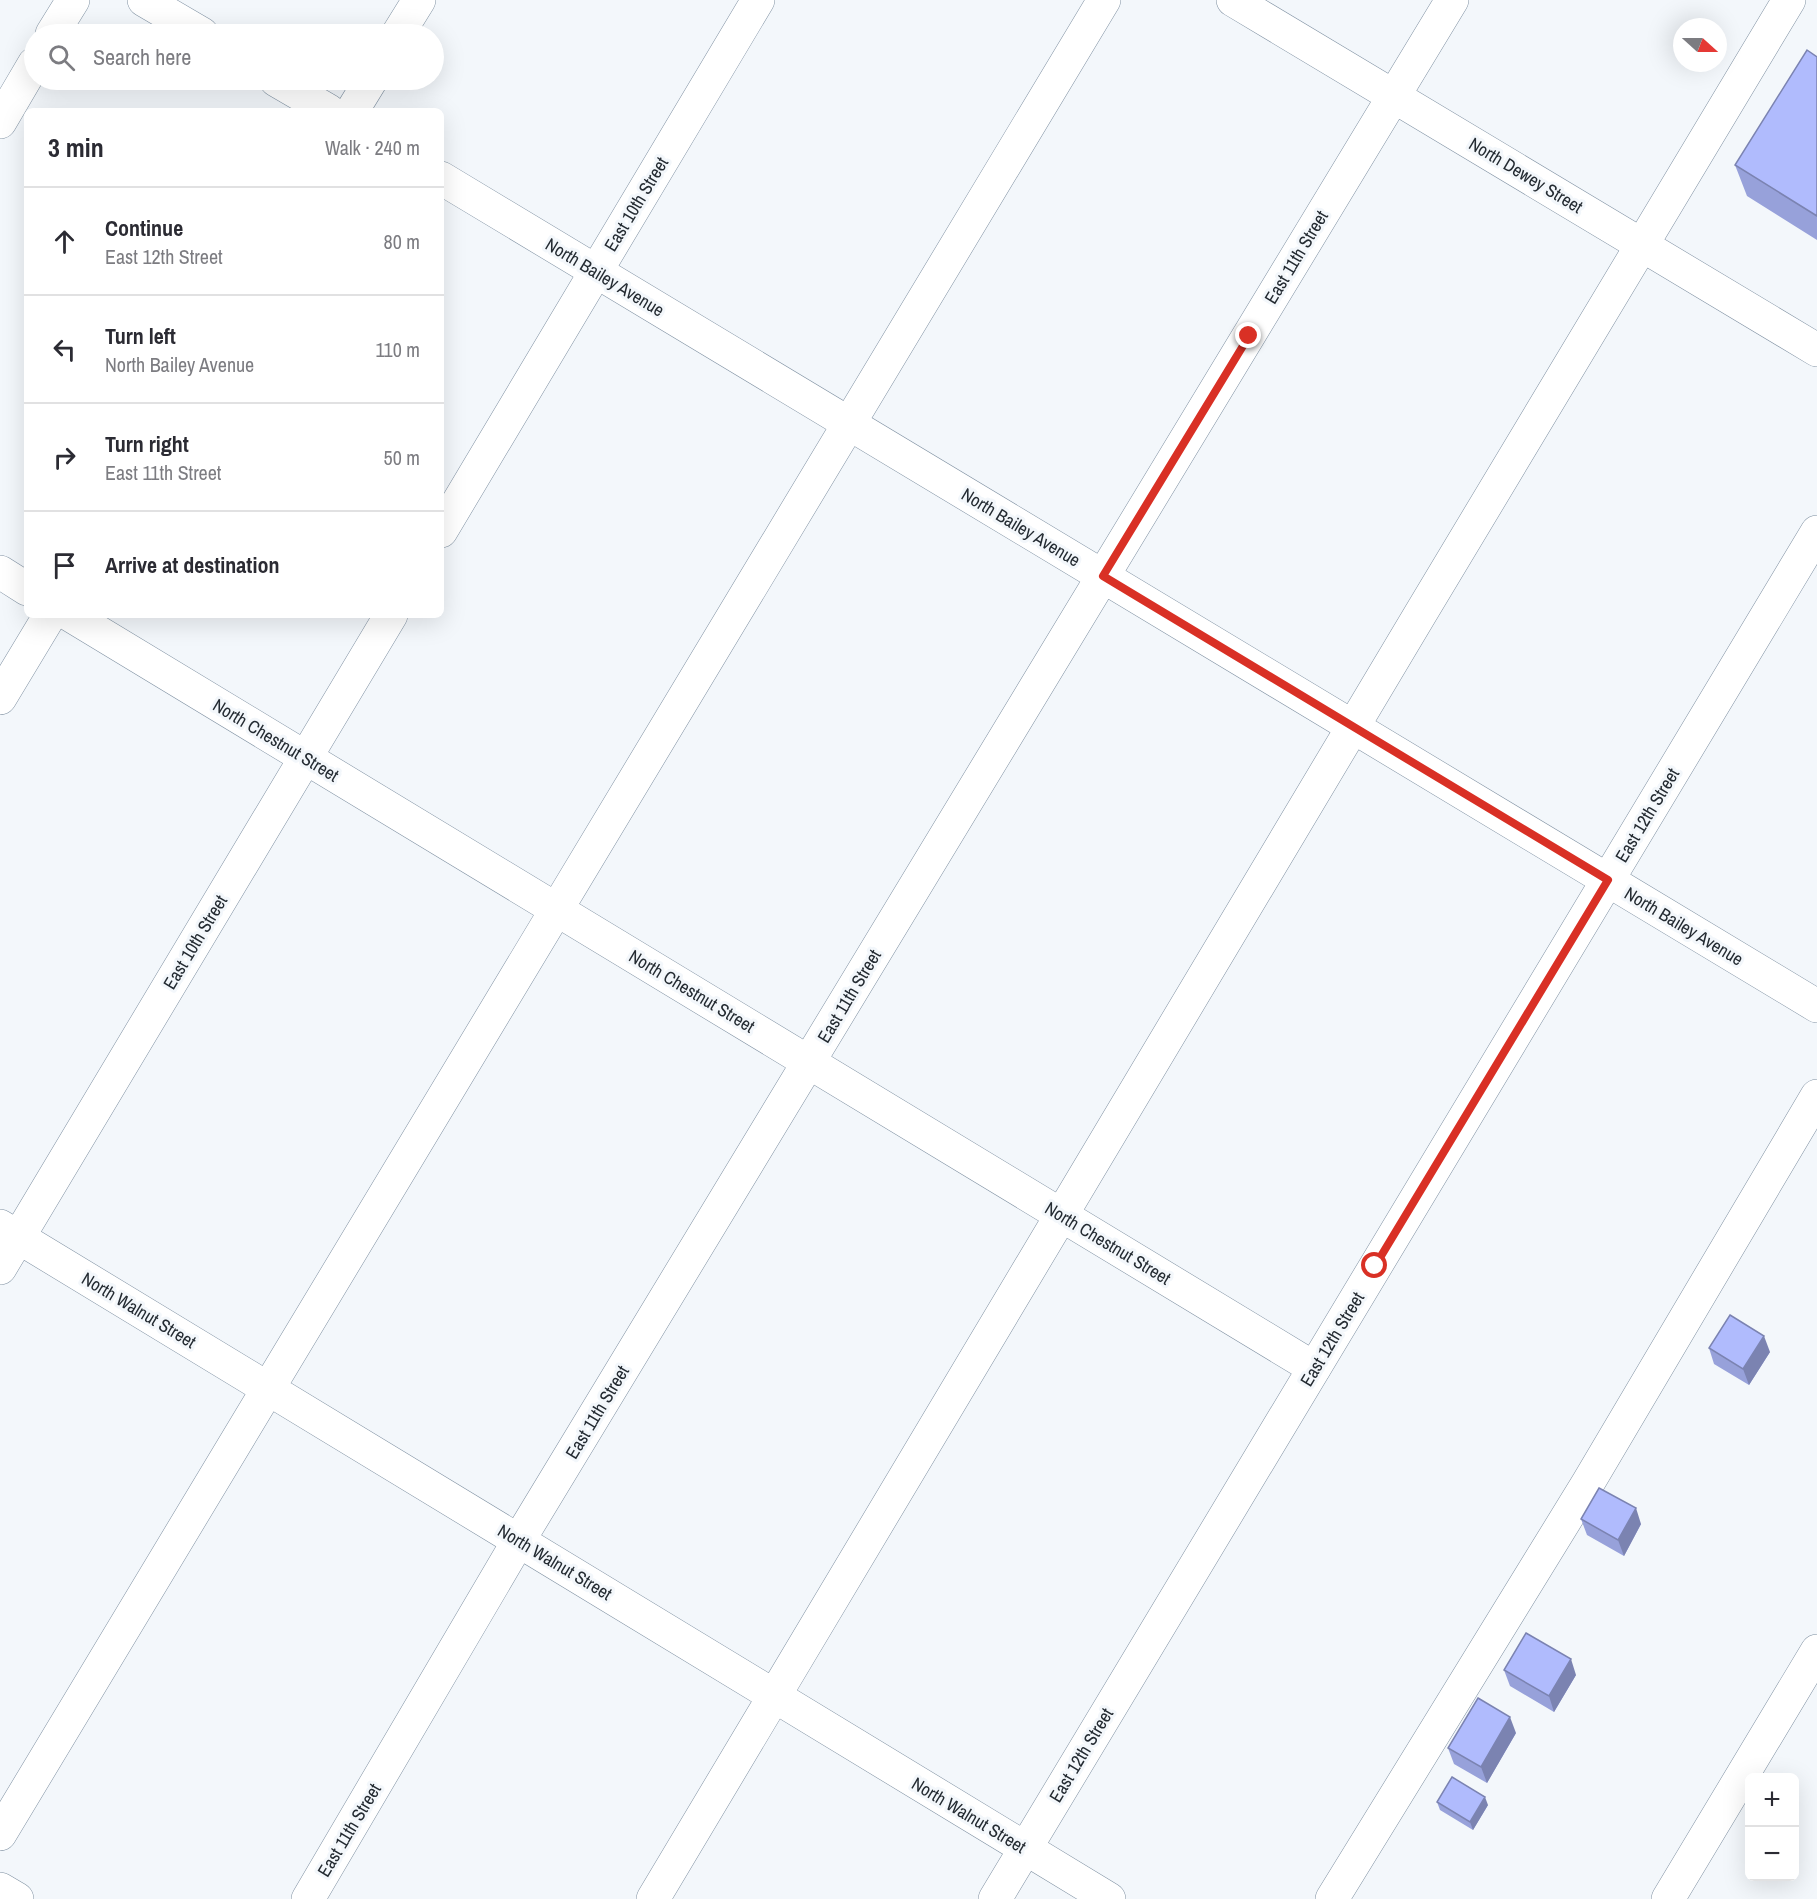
<!DOCTYPE html>
<meta charset="utf-8">
<style>
body{margin:0;font-family:"Archivo Narrow",sans-serif;background:#f7f7f7;color:#2b2b33}
.controls{position:absolute;right:18px;bottom:18px;display:grid;overflow:hidden;border-radius:9px;box-shadow:0 6px 24px #0002}
.controls button{width:54px;height:54px;display:grid;place-items:center;padding:0;border:0;border-bottom:2px solid #e1e1e2;background:#fff;color:#2b2b33;font:30px sans-serif}
.compass{position:absolute;left:1673px;top:18px;width:54px;height:54px;border-radius:50%;background:#fff;box-shadow:0 6px 24px #0002;rotate:111deg}
.stop{position:absolute;width:18px;height:18px;margin:-14px;border:4px solid #d93025;border-radius:50%;background:#fff}
.stop.end{background:#d93025;border-color:#fff;box-shadow:0 2px 6px #0008}
.list{margin:0;padding:0;list-style:none}
h2{display:flex;justify-content:space-between;align-items:center;height:78px;margin:0;padding:0 24px;font-size:26px}
h2 small{font-size:20px;font-weight:400;color:#7c7c81}
.list li{display:grid;grid-template-columns:39px 1fr auto;gap:18px;align-items:center;box-sizing:border-box;height:108px;padding:0 24px;border-top:2px solid #e1e1e2}
.list b{display:block;font-size:22px;white-space:nowrap}
.list p{margin:0;font-size:20px;white-space:nowrap;color:#7c7c81}
.list em{font-size:20px;font-style:normal;color:#7c7c81}
.icon{flex:none;width:33px;height:33px;fill:none;stroke:currentColor;stroke-width:2;stroke-linecap:round;stroke-linejoin:round}
.map{position:relative;flex:none;width:1817px;height:1899px;overflow:hidden}
.search{position:absolute;background:#fff;box-shadow:0 6px 24px #0002;left:24px;top:24px;width:420px;height:66px;display:flex;align-items:center;gap:15px;box-sizing:border-box;padding:0 21px;border-radius:33px;color:#7c7c81;font-size:22px}
.panel{position:absolute;background:#fff;box-shadow:0 6px 24px #0002;left:24px;top:108px;width:420px;height:510px;border-radius:9px}
.map>svg:first-child{display:block}
.lines{fill:none;stroke-linecap:round;stroke-linejoin:round}
.minor-casing{stroke:#8192a3;stroke-width:34}
.major-casing{stroke:#8192a3;stroke-width:34}
.minor{stroke:#fff;stroke-width:33}
.major{stroke:#fff;stroke-width:33}
.wall{fill:#97a1da}
.shaded-wall{fill:#7b83b1}
.building{fill:#b0bbfd;stroke:#7b83b1;stroke-width:1.5}
.route{stroke:#d93025;stroke-width:8}
.labels{text-anchor:middle;dominant-baseline:central;stroke-width:6;stroke-linejoin:round;paint-order:stroke}
.street-label{font-size:18px;fill:#242b32;stroke:#f3f7fb}
</style>
<div class="map">
<svg width="1817" height="1899" viewBox="0 0 1817 1899">
<rect width="100%" height="100%" fill="#f3f7fb"/>
<g class="lines">
<defs>
<path id="minor" d="M144,0l58,34
M1233,0l584,350
M52,34l21,-34
M398,34l21,-34
M276,80l53,31
M352,111l19,-31
M0,122l34,-58
M441,178l1376,828
M441,531l317,-531
M0,572l27,17
M70,615l1244,753
M0,698l50,-83
M0,1226l1109,673
M0,1268l391,-653
M0,1834l1104,-1834
M0,1889l17,10
M308,1899l211,-359 933,-1540
M653,1899c381,-632 754,-1268 1136,-1899
M1332,1899l256,-416 229,-387
M1668,1899l149,-248"/>
<path id="major" d="M995,1899l822,-1367"/>
</defs>
<use href="#minor" class="minor-casing"/>
<use href="#major" class="major-casing"/>
<use href="#minor" class="minor"/>
<use href="#major" class="major"/>
</g>
<path class="wall" d="M1817,57v183l-70,-44 -12,-31z
M1709,1348l61,4 -21,33 -35,-21z
M1581,1519l60,5 -17,32 -37,-21z
M1504,1670l72,5 -22,37 -44,-26z
M1516,1733l-29,50 -33,-19 -6,-16z
M1437,1802l51,3 -15,25 -33,-20z"/>
<path class="shaded-wall" d="M1764,1336l6,16 -21,33 -6,-16z
M1636,1508l5,16 -17,32 -6,-16z
M1571,1659l5,16 -22,37 -5,-16z
M1510,1717l6,16 -29,50 -6,-16z
M1485,1797l3,8 -15,25 -3,-8z"/>
<path class="building" d="M1807,50l10,7v159l-82,-51z
M1730,1315l34,21 -21,33 -34,-21z
M1599,1488l37,20 -18,32 -37,-21z
M1526,1633l45,26 -22,37 -45,-26z
M1478,1698l32,19 -29,50 -33,-19z
M1452,1777l33,20 -15,25 -33,-20z"/>
<g class="lines">
<path class="route" d="M1249,336l-146,240 505,304 -233,386"/>
</g>
<g class="labels">
<g class="street-label">
<text transform="translate(1526 175) rotate(31)">North Dewey Street</text>
<text transform="translate(636 204) rotate(-59)">East 10th Street</text>
<text transform="translate(1296 257) rotate(-59)">East 11th Street</text>
<text transform="translate(605 277) rotate(31)">North Bailey Avenue</text>
<text transform="translate(1021 527) rotate(31)">North Bailey Avenue</text>
<text transform="translate(276 740) rotate(31)">North Chestnut Street</text>
<text transform="translate(1647 815) rotate(-59)">East 12th Street</text>
<text transform="translate(1684 926) rotate(31)">North Bailey Avenue</text>
<text transform="translate(195 942) rotate(-59)">East 10th Street</text>
<text transform="translate(692 991) rotate(31)">North Chestnut Street</text>
<text transform="translate(849 996) rotate(-59)">East 11th Street</text>
<text transform="translate(1108 1243) rotate(31)">North Chestnut Street</text>
<text transform="translate(139 1310) rotate(31)">North Walnut Street</text>
<text transform="translate(1332 1339) rotate(-59)">East 12th Street</text>
<text transform="translate(597 1412) rotate(-59)">East 11th Street</text>
<text transform="translate(555 1562) rotate(31)">North Walnut Street</text>
<text transform="translate(1081 1755) rotate(-59)">East 12th Street</text>
<text transform="translate(969 1815) rotate(31)">North Walnut Street</text>
<text transform="translate(349 1830) rotate(-59)">East 11th Street</text>
</g>
</g>
</svg>
<div class="controls">
<button>+</button>
<button>−</button>
</div>
<svg class="compass" viewBox="-18 -18 36 36"><path d="M0-13l5 13h-10z" fill="#e53935"/><path d="M0 13l5-13h-10z" fill="#7c7c81"/></svg>
<div class="stop" style="left:1375px;top:1266px"></div>
<div class="stop end" style="left:1249px;top:336px"></div>
<div class="search"><svg class="icon" aria-label="search" viewBox="0 0 24 24"><circle cx="10" cy="10" r="6"/><path d="M15 15l6 6"/></svg>Search here</div>
<section class="panel">
<h2>3 min<small>Walk · 240 m</small></h2>
<ul class="list">
<li><svg class="icon" aria-label="ahead" viewBox="0 0 24 24"><path d="M12 20V5M6 11l6-6 6 6"/></svg><div><b>Continue</b><p>East 12th Street</p></div><em>80 m</em></li>
<li><svg class="icon" aria-label="left" viewBox="0 0 24 24"><path d="M17 20v-9H6M10 6l-5 5 5 5"/></svg><div><b>Turn left</b><p>North Bailey Avenue</p></div><em>110 m</em></li>
<li><svg class="icon" aria-label="right" viewBox="0 0 24 24"><path d="M7 20v-9h11M14 6l5 5-5 5"/></svg><div><b>Turn right</b><p>East 11th Street</p></div><em>50 m</em></li>
<li><svg class="icon" aria-label="arrive" viewBox="0 0 24 24"><path d="M6 21V4h12l-3 4 3 4H6"/></svg><div><b>Arrive at destination</b></div></li>
</ul>
</section>
</div>
